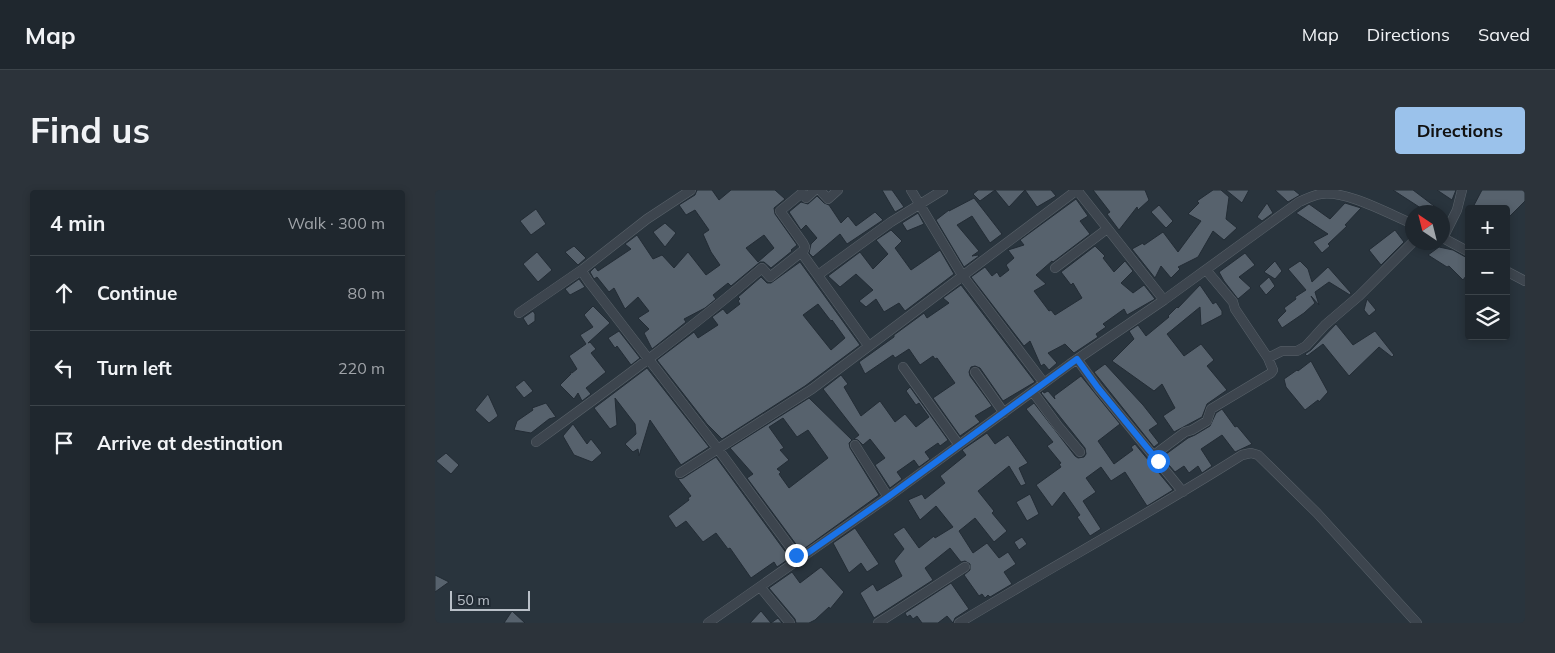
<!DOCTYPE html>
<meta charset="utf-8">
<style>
body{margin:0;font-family:Mulish,sans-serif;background:#2c333a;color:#f1f3f6}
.controls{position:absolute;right:15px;top:15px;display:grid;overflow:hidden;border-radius:5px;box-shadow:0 2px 8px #0003}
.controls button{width:45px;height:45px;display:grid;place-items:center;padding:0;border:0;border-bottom:1px solid #3c444a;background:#1f272e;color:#f1f3f6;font:25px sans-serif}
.compass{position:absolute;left:970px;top:15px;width:45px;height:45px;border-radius:50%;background:#1f272e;box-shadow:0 2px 8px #0003;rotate:325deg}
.scale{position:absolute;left:15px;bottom:12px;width:80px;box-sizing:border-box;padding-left:5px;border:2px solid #b9c0c8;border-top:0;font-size:14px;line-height:18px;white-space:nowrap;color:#b9c0c8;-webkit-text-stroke:4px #212a33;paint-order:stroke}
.stop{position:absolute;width:15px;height:15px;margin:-11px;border:4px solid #1a73e8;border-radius:50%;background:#fff}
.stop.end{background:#1a73e8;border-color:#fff;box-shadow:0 1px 5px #0008}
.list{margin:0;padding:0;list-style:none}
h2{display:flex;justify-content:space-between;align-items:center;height:65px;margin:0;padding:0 20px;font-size:21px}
h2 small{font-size:16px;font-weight:400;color:#a1a5aa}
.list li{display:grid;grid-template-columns:32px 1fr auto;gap:15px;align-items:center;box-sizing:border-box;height:75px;padding:0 20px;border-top:1px solid #3c444a}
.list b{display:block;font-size:19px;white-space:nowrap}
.list em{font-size:16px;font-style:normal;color:#a1a5aa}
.icon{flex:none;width:28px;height:28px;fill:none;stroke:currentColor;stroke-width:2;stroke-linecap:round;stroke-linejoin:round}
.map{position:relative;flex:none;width:1090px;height:433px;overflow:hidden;border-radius:5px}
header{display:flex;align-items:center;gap:30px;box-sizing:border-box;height:70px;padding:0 25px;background:#1f272e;border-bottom:1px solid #3c444a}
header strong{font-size:24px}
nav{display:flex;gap:28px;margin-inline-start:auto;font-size:18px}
.intro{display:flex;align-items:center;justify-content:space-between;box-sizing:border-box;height:120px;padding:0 30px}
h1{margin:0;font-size:35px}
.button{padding:12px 22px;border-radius:5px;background:#9bc2eb;color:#111;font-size:18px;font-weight:700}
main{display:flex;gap:30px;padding:0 30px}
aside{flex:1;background:#1f272e;border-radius:5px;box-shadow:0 2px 8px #0003}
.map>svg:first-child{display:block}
.building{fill:#57626d;stroke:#232c35;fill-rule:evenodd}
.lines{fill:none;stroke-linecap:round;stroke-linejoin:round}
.minor-casing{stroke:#5a636b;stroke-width:10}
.minor{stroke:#3d454e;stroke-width:9}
.route{stroke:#1a73e8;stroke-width:6}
</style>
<header>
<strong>Map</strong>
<nav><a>Map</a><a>Directions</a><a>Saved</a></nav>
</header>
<div class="intro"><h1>Find us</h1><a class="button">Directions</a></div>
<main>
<aside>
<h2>4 min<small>Walk · 300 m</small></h2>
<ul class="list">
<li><svg class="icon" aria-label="ahead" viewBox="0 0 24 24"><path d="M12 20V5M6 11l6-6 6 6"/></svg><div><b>Continue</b></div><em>80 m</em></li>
<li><svg class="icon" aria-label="left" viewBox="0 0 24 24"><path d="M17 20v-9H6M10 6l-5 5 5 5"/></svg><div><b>Turn left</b></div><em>220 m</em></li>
<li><svg class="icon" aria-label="arrive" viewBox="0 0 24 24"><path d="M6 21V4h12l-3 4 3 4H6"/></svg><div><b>Arrive at destination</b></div></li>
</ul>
</aside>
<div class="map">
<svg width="1090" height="433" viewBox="0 0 1090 433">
<rect width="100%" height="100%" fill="#29343d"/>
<path class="building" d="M262,0h15l7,10 12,-10h44l10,9 -11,9 1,6 22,31 -6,5 1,1 -21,17 -7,-6h-4l-29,24 -3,-3 -15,12 3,4 -11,9 -21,11 2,3 -34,27 -8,-16 5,-4 -11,-11 11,-7 -11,-14 -13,12 -11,-21 -5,4 -12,-15 -3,2 -4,-7 5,-5 3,4 33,-22 -6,-5 12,-9 16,24 9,-4 12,13 14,-16 18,23 14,-10 -9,-13 -8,-18 6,-4 -14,-20 -9,5 -7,-10 16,-10zM329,45l10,13 -16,14 -12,-14z
M447,0h10l12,17 -9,5z
M543,0h73l5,6 -19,11 -12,-17 -16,17 -14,-17 -15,11 -7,-7z
M658,0h52l4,10 -11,10 -1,-3 -18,23 -12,-16 3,-2z
M778,0h8l8,7 -3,22 11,9 -13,12 -11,-9 -15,26 -20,10 2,2 -9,9 -10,-12 -6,12 -23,-29 11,-6 1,2 19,-13 15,20 23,-31 -13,-7 11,-11 -2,-2z
M791,0h23l-7,13z
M840,0h19l6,5 -12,7z
M958,0h20l29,22h-15z
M1002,0h19l-4,10z
M1047,0h43v11l-19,19v-11h-34z
M382,6l7,7 5,2 12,18 7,-7 8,10 19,-14 8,8 -36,24 -7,-10 -27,23 -4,-4 2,-9 6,-6 -11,-13 -5,5 -12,-18 12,-10 7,2z
M539,8l28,36 -12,9 -18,-27 -15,9 22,26 -7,5 6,-1 1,1 -15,11 -28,-47 13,-10v1z
M641,9l12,17 -8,5 10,13 -37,28 -1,-1 -16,14 10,9 -12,7 15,20 2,-1 4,5 27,-17 -9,-15 -2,2 -10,-13 34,-26 10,10 -2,2 11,14 11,-11 8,10 -12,12 12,10 11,-8 11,14 -28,16 -3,-6 -21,15 3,3 -10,7 2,3 -24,16 -9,-9 -17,9 9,10 -8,7 -5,-6 -3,2 -11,-25 -6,5 -53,-69 14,-10 7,9 5,-4 3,5 9,-7 -3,-5 8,-7 -6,-8 16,-5 -4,-5z
M832,13l6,10 -11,8 -5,-4z
M910,13l16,5 -16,17 2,1 -19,18 2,2 -8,7 -9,-11 15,-8 -32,-21 13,-9 21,15z
M724,15l14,16 -7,7 -15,-16z
M101,19l10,15 -15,11 -11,-14z
M483,23l6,11 -17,7 -5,-8z
M230,33l11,10 -11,14 -12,-15z
M456,40l11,11 -7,7 16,22 29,-20 14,24 -49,37 -6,-8 -15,9 -8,-13 -10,8 -7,-6 14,-11 -17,-16 -16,13 -12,-11 32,-24 13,17 15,-15 -12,-14z
M960,40l9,12 -23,23 -12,-15z
M139,56l12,12 -8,7 -13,-13z
M1004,57l14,3 16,9v13l-6,8 -14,-14 -2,1 -19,-12z
M102,62l15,18 -14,12 -15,-18z
M810,63l10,12 -16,12 12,11 -13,11 -14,-18 -5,-9z
M840,71l7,10 -7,8 -11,-7z
M865,71l8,8 4,13 16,-15 23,26 -1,2 -21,-13 -14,10 4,13 -8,-9 4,7 -11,10 -22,15 -5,-8 9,-9 -2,-3 12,-9 -1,-2 11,-7 -18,-21z
M365,72l60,83 -55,41 -83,53 -15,-15 -50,-64 37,-28 4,6 20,-13 -6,-8 11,-8 4,5 13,-10 -2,-3 2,-2 -2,-2 23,-20 6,6h4zM383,114l13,17 1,-1 13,18 -14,12 -28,-35z
M834,87l6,9 -9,9 -7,-9z
M144,89l6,8 -15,8 -5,-6z
M526,95l74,97 -32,19 -23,-33 -5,-2 -4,1 -2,5 1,4 22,30 -17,10 5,6 -20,14 -27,-38 22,-15 -18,-25 -2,1 -2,-3 -13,9 -11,-16 -14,9 -2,-3 -28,19 -6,-12 35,-25v-2l30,-22 3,5 22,-15 -6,-5z
M765,95l13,19 3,-2 6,9v4l-21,11 -1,-19 -33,27 17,22 17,-12 13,16 -7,6 20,24 -20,14 -5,13 -28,15 -11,-16 12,-8 -13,-24 -8,7 -42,-30 22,-22 -5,-8 9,-6 8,11 23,-19 -1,-1 9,-9 1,1z
M932,109l9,11 -7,6 -5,-6z
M158,116l17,17 -22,20 2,-1 6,7 -5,4 15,19 -20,16 5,6 -9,7 -4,-8 -4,6 -14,-14 11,-11 -1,-2 2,1 5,-4 -8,-13 17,-12 -6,-9 13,-8 -9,-12z
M98,121l2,3v7l-7,5 -5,-8z
M901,134l17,21 22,-14 19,24 -2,2 -13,-10 -30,29 -26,-32 -16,12 -2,-2 6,-4z
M184,141l21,27 -9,7 -14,-19 -2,2 -7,-10z
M876,171l17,31 -9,10 -1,-2 -13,10 -19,-23 -2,-8 13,-9 1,1z
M670,174l38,41 15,19 -9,6 10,13 -5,4 -60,-75z
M212,178l62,79 -28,18 -31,-45 -11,36 -1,-7 -5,3 -8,-8 11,-10 -1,-10 -20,-26 2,27 -7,4 -16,-21z
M406,185l7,9 -4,3 17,29 19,-15 15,21 10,-8 11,13 13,-10 -10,-14 -3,2 -10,-14 4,-4 38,53 -8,6 -2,-3 -13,9 5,7 -11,8 -5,-7 -17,12 5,7 -12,9 -15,-23 10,-7 -15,-19 -7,6 -5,-5 -4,-1 5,-4 -36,-46z
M646,186l39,48 -22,17 16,23 19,-14 -2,-3 4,-3 38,46 -26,16 -22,-34 -14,9 -10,-14 -15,11 10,14 -13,9 18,28 -11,7 -13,-19 3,-2 -16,-23 -12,15 -16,-22 25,-18 -2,-3 2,-1 -14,-17 6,-4 -27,-33 8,-6 41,53 3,2 6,-1 2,-3 -1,-6 -44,-55 2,-2 1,2 4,-2 7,8 -1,-3z
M89,190l9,11 -9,7 -9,-11z
M53,204l10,22 -9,7 -14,-13z
M374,208l43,42 -3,3 1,5 29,47 -78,56 -54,-73 6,-4 -23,-26zM348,228l14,19 11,-7 20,28 -39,30 -10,-14 2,-2 -4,-3 12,-9 -9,-10 4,-2 -15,-21z
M111,213l10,14 -7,2 -18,14 -17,-3 3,-9 16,-11 -1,-2z
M787,219l13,18 2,-1 15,18 -17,8 -13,-17 -21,14 11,17 -10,7 -4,-7 -9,7 -5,-7 -9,6 -13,-15 26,-19 7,-3 15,-9 6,-13z
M138,234l14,20 4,-5 11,14 -10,9 -18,-7 -11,-19z
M552,243l8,11 13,-9 20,28 -9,5 7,16 -5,2 -12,-20 -31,25 16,20 -2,2 15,18 -13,11 -19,-24 -16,13 14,22 14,-10 12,15 9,-6 8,12 -12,8 8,12 -22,13 -2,-2 -3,3 -3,-4 -3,2 -15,-21 6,-5v-6l-5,-3 -4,1 -11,-14 -25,20 8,12 -59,38 -14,-25 13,-9 4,7 25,-15 -8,-15 10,-12 -11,-15 11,-7 15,21 15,-12 1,2 18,-11 -17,-21 -16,14 -12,-20 14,-6 3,5 20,-16 -5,-7 26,-21 -4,-5z
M11,263l13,12 -8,9 -15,-13z
M281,267l74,101 -13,9 -3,-5 -23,16 -21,-30 -2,1 -12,-16 -13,9 -17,-21 -10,7 -8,-12 21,-16 -1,-2 3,-2 -13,-17 5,-1z
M595,304l9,20 -12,7 -11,-19z
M420,338l24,36 -12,8 -6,-9 -12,10 -16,-30z
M587,347l5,7 -8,6 -5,-8z
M386,377l23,25 -14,17 -1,-2 -14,13 -6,3h-13l-1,-4 -26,-31 23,-16 8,11z
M0,385l14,7 -14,10z
M516,393l18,26 -14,9 -2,5 -6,-7 -9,7h-16l-5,-7 -4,3 -3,-4 -3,2 -2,-4z
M77,421l13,12h-21z
M326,421l10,12 7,-5 4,5h-32z"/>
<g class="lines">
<defs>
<path id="minor" d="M385,0l8,9 10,-9
M476,0l51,85 82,108
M642,0l87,110
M1008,48l14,-28 5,-20
M1008,48l26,14
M366,62l67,93
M620,78l52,-39
M148,79v4l6,9 129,167 81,110
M1071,81l19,10
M383,85l73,-53 52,-32
M84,123l64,-44 64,-50 44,-29
M833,168l14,-7h15l9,-5 19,-21 34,-29 54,-54
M642,169l21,29 85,104
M468,177l56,78
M540,182l29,41
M598,202l25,34 22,26
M101,252c77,-56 154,-112 226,-174l8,9 34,-27 1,-3 -2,-4 -23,-32 22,-18 4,5 9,-8
M420,255l33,52
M719,265l31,-23 7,-2 15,-9 4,-12 60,-36 2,-3 -5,-12 -33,-49 -2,-7 -27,-32
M245,283l132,-84 265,-199
M325,397l30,36
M273,433l180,-126 182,-133 94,-64 135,-98c7,-3 14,-7 22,-8 25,-4 68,20 92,30
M443,433l87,-56
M524,433c94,-57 190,-109 283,-168l9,-2 7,2 59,58 100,110"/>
</defs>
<use href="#minor" class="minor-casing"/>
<use href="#minor" class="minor"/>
</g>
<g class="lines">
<path class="route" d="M361,365l3,4 89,-62 189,-138 21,29 60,73"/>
</g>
</svg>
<div class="controls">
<button>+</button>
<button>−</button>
<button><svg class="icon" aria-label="layers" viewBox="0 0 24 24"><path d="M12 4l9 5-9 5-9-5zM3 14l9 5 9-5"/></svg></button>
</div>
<svg class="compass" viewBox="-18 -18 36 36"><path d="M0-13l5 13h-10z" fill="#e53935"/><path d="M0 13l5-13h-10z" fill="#a1a5aa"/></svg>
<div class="scale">50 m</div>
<div class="stop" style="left:723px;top:271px"></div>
<div class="stop end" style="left:361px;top:365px"></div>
</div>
</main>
